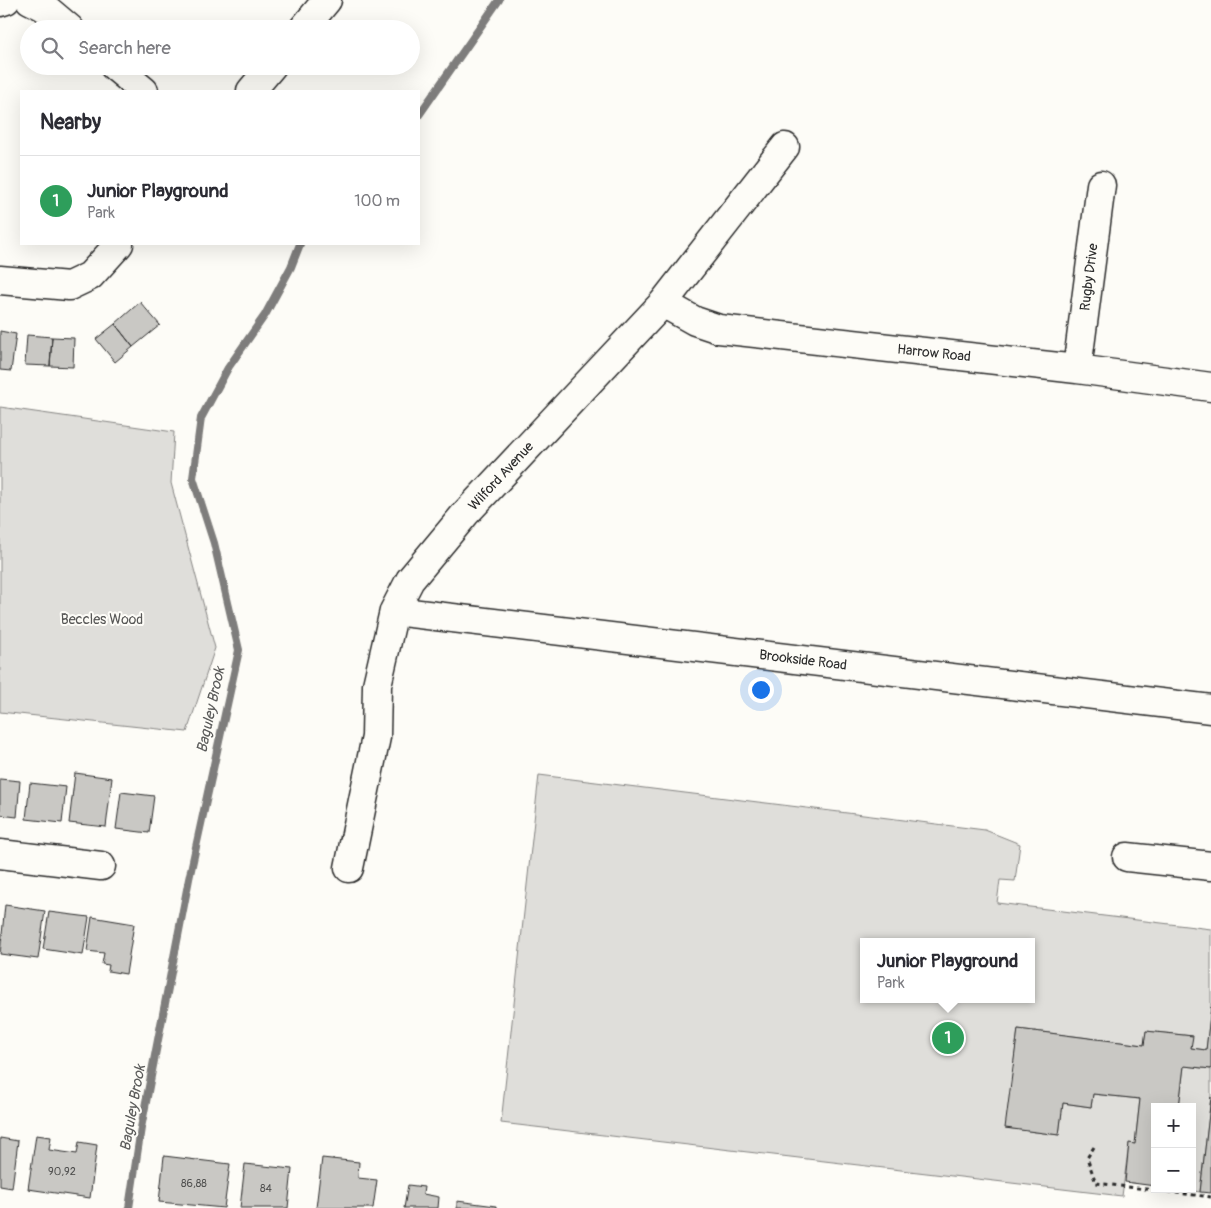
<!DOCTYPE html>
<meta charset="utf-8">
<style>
body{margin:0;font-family:Pangolin,sans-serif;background:#f7f7f7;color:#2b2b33}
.controls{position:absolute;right:15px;bottom:15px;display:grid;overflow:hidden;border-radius:0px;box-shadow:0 5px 20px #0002}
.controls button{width:45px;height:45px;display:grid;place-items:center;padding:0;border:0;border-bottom:1px solid #e1e1e2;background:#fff;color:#2b2b33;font:25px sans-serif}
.you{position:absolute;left:760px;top:689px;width:18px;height:18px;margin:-12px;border:4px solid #fff;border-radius:50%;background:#1a73e8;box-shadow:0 0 0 8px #1a73e833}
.badge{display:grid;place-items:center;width:32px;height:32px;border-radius:50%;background:#d93025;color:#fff;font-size:16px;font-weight:700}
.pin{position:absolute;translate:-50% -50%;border:2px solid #fff;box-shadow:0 1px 5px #0006}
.popup{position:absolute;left:860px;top:938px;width:175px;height:65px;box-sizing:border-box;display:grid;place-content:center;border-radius:0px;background:#fff;filter:drop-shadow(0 1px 4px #0005);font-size:16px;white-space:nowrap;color:#7c7c81}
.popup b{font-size:19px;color:#2b2b33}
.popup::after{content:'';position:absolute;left:50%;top:100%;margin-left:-10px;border:10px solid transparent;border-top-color:#fff}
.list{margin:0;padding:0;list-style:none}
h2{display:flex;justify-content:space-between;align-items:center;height:65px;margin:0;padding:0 20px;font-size:21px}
h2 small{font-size:16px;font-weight:400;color:#7c7c81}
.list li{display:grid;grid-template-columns:32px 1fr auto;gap:15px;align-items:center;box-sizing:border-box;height:90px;padding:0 20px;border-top:1px solid #e1e1e2}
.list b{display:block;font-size:19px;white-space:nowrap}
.list p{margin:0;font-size:16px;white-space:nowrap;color:#7c7c81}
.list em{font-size:16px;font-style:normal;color:#7c7c81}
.icon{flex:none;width:28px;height:28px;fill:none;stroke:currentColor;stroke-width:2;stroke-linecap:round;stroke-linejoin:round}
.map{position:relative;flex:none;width:1211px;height:1208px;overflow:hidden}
.search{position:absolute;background:#fff;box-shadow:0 5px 20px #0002;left:20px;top:20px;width:400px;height:55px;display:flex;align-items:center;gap:12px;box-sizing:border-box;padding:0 18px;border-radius:28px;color:#7c7c81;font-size:19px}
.panel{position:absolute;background:#fff;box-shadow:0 5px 20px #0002;left:20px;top:90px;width:400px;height:155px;border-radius:0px}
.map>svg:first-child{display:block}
.green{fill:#dfdeda;stroke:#858482;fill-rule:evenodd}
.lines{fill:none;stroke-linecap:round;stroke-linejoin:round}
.stream{stroke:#7e7d7b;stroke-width:8}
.building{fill:#c9c8c4;stroke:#2b2b2b}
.minor-casing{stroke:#2b2b2b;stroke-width:31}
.path{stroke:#2b2b2b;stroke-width:3;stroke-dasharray:4 4;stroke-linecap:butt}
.minor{stroke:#fdfcf7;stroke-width:28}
.labels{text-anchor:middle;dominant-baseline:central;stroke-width:4;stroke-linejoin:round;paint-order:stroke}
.number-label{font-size:11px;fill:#525251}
.street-label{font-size:14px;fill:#2b2b2b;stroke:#fdfcf7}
.park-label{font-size:14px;fill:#585857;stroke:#fdfcf7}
.water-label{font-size:15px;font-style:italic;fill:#5b5b5a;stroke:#fdfcf7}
</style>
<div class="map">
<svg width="1211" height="1208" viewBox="0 0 1211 1208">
<rect width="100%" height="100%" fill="#fdfcf7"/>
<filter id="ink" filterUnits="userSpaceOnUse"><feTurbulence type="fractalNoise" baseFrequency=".02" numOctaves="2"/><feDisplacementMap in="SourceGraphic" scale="10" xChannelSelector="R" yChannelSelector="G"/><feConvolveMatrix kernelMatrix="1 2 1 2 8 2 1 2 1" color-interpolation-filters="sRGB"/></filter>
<g filter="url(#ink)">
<path class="green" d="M0,407l174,25 -3,51 44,165 -28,84 -187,-20z
M539,775l446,55 35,14 -5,37 -15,-1 -3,23 214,26v78l-5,43 -15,-2 1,-12 -46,-5 -2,14 -126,-16 -12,99 53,7 4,-32 28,4 2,-13 47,5 -5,45h-6l-7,52 -621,-73zM864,942h168v57h-168z
M1184,1066l27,3v28l-11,95 -17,-3h9v-82h-13z"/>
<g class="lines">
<path class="stream" d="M419,115l80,-115
M129,1208l12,-80 48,-249 50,-229 -25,-107 -21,-65 8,-60 27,-50 37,-53 26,-48 9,-23"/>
</g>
<path class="building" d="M140,302l20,23 -27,22 -18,-23z
M115,324l18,23 -18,15 -19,-23z
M0,331l16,3 -5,37 -11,-1z
M27,335l25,2 -2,29 -25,-1z
M52,337l22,1 -1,29 -23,-1z
M75,773l37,5 -6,49 -37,-4z
M0,779l20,2 -3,36 -17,-2z
M30,783l36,4 -4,36 -36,-4z
M121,792l33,4 -5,37 -33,-4z
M5,905l40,6 -7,48 -38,-5z
M49,912l40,5 -6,38 -40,-6z
M92,917l42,7 -8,50 -18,-3 1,-6 -7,-1 2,-11 -17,-2z
M1211,1007v62l-27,-3 -5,41h-24v79l-30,-4 4,-39 6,1 5,-45 -47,-5 -2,13 -28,-4 -4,32 -54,-7 13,-99 126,16 2,-14 47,5 -2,12 15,2z
M1211,1097v96l-11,-1z
M36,1135l15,2 -2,13 28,4 2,-12 18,3 -7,53 -62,-9z
M0,1138l18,3 -6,47 -12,-2z
M164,1156l66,8 -6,44 -65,-6z
M322,1158l37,4 -1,16 19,2 -4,28h-57z
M245,1164l47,5 -4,39h-48z
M408,1185l16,2 -1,7 16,3 -1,11h-34z
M457,1201l39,5v2h-39z"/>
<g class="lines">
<defs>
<path id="minor" d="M30,0l14,7 26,22
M0,2l6,-2
M303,29l24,-29
M114,66l30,25
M251,91l21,-25
M0,280l69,6 21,-10 29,-32
M663,303l32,18 24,8 358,40 134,18
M1077,369l24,-184
M394,611l817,98
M0,854l101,12
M1127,857l84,9
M349,868l27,-131 1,-52 17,-74 16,-31 55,-66 198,-211 122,-156"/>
</defs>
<use href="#minor" class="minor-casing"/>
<path class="path" d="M1094,1147l-7,11 9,25 115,14"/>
<use href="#minor" class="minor"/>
</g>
</g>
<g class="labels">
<g class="number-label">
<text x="62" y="1171">90,92</text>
<text x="194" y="1183">86,88</text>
<text x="266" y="1188">84</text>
</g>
<g class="street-label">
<text transform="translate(1089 277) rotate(-83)">Rugby Drive</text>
<text transform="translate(934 353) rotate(6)">Harrow Road</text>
<text transform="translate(501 476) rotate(-47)">Wilford Avenue</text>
<text transform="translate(803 660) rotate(7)">Brookside Road</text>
</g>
<g class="park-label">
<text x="102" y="619">Beccles Wood</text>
</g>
<g class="water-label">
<text transform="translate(211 710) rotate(-78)">Baguley Brook</text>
<text transform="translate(133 1108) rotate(-80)">Baguley Brook</text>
</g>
</g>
</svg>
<div class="controls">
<button>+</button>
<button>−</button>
</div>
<div class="you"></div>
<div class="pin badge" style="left:948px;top:1038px;background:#2e9e5b">1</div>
<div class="popup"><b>Junior Playground</b>Park</div>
<div class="search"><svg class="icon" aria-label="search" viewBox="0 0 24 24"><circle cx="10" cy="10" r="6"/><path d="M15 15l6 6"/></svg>Search here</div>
<section class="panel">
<h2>Nearby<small></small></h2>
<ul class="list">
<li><span class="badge" style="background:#2e9e5b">1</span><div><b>Junior Playground</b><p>Park</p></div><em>100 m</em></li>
</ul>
</section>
</div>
